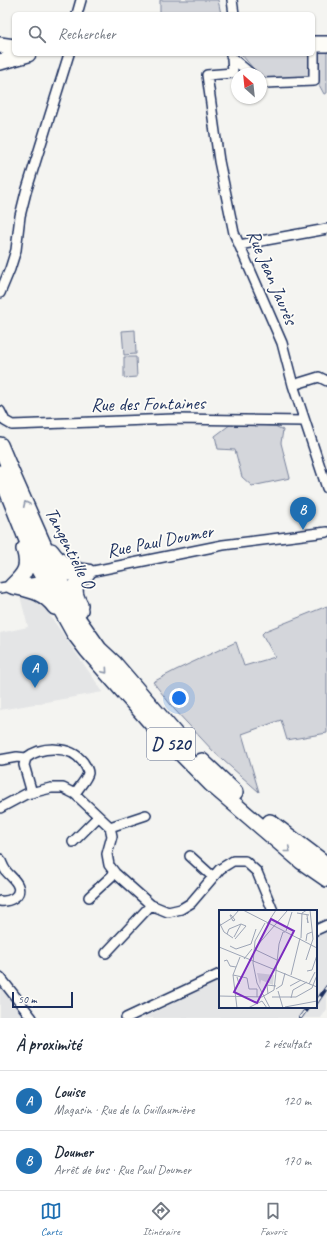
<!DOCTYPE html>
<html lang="fr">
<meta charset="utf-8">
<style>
body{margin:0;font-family:Caveat,sans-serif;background:#f6f6f7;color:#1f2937}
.compass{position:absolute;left:231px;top:68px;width:36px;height:36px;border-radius:50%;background:#fff;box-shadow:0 1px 3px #0004;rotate:333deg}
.scale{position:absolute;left:12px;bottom:10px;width:61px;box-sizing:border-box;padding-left:4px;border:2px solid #1b2f5e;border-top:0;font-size:11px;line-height:14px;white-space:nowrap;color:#1b2f5e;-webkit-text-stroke:3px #fdfcf7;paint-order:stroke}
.you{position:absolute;left:179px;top:698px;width:14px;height:14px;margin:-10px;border:3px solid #fff;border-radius:50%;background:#1a73e8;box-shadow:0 0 0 6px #1a73e833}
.badge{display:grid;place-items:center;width:26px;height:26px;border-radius:50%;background:#1f6fb2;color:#fff;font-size:13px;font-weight:700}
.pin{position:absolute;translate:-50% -33px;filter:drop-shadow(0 1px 2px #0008)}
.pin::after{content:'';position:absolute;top:21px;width:14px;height:12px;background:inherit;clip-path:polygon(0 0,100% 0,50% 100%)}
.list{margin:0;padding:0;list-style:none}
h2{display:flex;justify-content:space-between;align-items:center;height:52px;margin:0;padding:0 16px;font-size:17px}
h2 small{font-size:13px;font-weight:400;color:#747a83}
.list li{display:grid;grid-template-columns:26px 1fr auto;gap:12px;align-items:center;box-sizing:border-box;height:60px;padding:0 16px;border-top:1px solid #e0e1e3}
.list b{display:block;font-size:15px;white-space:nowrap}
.list p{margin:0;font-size:13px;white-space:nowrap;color:#747a83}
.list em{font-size:13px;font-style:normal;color:#747a83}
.icon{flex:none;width:22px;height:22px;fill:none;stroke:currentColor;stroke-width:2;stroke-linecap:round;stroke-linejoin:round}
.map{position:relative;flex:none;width:327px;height:1018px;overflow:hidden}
.search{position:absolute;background:#fff;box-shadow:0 1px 3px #0004;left:12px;right:12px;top:12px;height:44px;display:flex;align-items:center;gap:10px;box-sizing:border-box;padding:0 14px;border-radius:6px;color:#747a83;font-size:15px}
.sheet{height:172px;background:#fff}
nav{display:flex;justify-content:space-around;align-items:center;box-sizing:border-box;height:56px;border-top:1px solid #e0e1e3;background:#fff;font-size:11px;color:#747a83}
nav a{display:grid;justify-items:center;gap:2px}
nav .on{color:#1f6fb2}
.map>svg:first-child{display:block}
.built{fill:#e4e5e6}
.green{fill:#d4d6db;stroke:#78829c}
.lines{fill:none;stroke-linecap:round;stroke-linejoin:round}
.street-casing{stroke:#1b2f5e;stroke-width:12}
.primary-casing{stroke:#1b2f5e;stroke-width:18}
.street{stroke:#fdfcf7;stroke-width:9}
.primary{stroke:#fdfcf7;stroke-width:15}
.rail-casing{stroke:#1b2f5e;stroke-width:4}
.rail{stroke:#fdfcf7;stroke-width:2.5;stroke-dasharray:8;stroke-linecap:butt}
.oneway{stroke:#8c96aa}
.labels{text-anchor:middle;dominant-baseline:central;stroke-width:3.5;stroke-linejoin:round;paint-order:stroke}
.shield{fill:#fdfcf7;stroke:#5f6c8c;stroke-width:1}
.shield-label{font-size:18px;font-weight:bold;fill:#1b2f5e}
.street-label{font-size:19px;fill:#1b2f5e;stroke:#fdfcf7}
.inset-road{fill:none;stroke:#9da5b6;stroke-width:1}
.view{fill:#7b2cbf;fill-opacity:0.15;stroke:#7b2cbf;stroke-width:2}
.inset-edge{fill:none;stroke:#1b2f5e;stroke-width:2}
</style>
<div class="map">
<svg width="327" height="1018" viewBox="0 0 327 1018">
<rect width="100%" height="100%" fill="#f4f4f1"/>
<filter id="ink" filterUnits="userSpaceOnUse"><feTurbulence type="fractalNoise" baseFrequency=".025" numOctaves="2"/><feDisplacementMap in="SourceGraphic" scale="8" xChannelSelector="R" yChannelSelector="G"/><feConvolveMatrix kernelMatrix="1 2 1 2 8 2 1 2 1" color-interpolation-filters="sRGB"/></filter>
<g filter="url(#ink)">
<path class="built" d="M20,596l22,8 61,88 -103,18v-77l28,-6z
M327,930v79l-6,9h-178l77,-38v27h96v-72z
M0,986l26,32h-26z"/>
<path class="green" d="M160,0h58l3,14h-61z
M313,51h14v42l-3,1 -7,-13 -55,-2 -1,-5h-3l-17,-20h72z
M135,330l1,24 -12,1 -2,-24z
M124,357h12l1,20 -13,1z
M231,424l44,2 8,4 -2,13 9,35 -38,8 -10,-9 -7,-27 -17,-1 -3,-13z
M327,606v127l-40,7 -6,-20 -39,14 17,58 -45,-40 -40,-43 -21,-27 23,-12 60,-28 8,24 31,-9 -13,-23 3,-3z"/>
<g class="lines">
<defs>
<path id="street" d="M232,0l2,14
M77,14l4,-14
M231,55l1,3 19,16
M232,58l1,15 -26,2 12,86 15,72 48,110 11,42 34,103
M261,82l4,1 49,-2v-37
M239,245l88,-16
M0,293l10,-24 6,-19 4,-34 6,-24 43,-138
M293,385l26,-8 8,4
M0,411l5,10 7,4 162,-6 131,2
M0,588l44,-7 179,-36 104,-13
M26,758l-2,7 8,28
M0,760l17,-3 9,1c15,-12 44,-13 57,4 2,3 5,7 5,11 -1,6 -10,15 -13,21
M0,808l26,-14 25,-6h12l12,6 35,33 2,9 -5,18 2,11 6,8 36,32 17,7 13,-3 10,-6 29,-34 13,-8h12l12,11 16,39
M110,827l36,-12
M73,842l25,-25
M190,856l23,21
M0,859c2,4 3,8 6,12 3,4 10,9 12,15 4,11 -10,16 -18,15
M89,897l26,-24
M316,930l11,-5
M106,953l45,-48
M0,977l32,41
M126,1018l94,-44"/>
<path id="primary" d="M313,44h14
M0,45l14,2
M0,62l28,-8
M0,445l13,31 45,102 22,32
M0,473l38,95 36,65 13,17 65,74 59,60 90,77 26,18
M51,551c9,13 21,20 37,21
M12,586c13,-12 18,-19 12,-37
M12,586c18,4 31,5 43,21
M68,605l31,44 15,14 62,72
M80,605c-9,-16 -5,-22 8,-33
M202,761l33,31
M270,822l57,43"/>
</defs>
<use href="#street" class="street-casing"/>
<use href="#primary" class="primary-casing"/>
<use href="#street" class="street"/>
<use href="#primary" class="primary"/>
<defs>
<path id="rail" d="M316,1003l11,-16
M300,1018l8,-11"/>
</defs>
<use href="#rail" class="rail-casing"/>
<use href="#rail" class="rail"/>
</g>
<defs><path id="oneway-chevron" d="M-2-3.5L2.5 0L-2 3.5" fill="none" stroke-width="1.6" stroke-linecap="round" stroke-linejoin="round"/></defs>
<g class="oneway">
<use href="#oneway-chevron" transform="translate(26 504) rotate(-115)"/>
<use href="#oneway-chevron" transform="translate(105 671) rotate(49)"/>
<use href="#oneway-chevron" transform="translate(288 850) rotate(39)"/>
</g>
</g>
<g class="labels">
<rect class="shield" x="147" y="728" width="48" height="32" rx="3"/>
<g class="shield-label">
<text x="171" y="744">D 520</text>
</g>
<g class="street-label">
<text transform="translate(272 277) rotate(67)">Rue Jean Jaurès</text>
<text transform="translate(148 404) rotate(-1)">Rue des Fontaines</text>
<text transform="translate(160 541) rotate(-11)">Rue Paul Doumer</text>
<text transform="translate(70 548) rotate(63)">Tangentielle O</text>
</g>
</g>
<g transform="translate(219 910)">
<rect width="98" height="98" fill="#f4f4f1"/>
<path d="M38,63l17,2 -1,10 -12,-5 -1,5z" fill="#d4d6db"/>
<path class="inset-road" d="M24,0l74,38M78,3l12,2M11,5h1l4,5 -2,1zM88,8l1,5 -1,-8M0,12l5,10 9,6M46,13l-10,18 -2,22 4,20 13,25M48,14l9,-14M0,16l13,-8 7,-8M67,21l6,-19M8,24l2,-5 12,-5M15,27l7,-13M82,28l1,-25 5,-3M16,29l11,-13 -5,-2M87,31l1,-7 5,-2M11,36l6,3 15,-5 5,-15M0,37l98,40M25,49l8,-10M58,50l-21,-10v-3l31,-36M87,50l7,-21 -3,-29M5,51l3,-1 3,6 6,1M88,61l5,-1 5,-15M14,65l14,3 2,11h8v8M72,65l9,-37M18,67l2,7 2,-7M90,74l6,-12M71,76l11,-6M57,79l6,-4 3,-12M59,81l5,17M49,84l-1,-9 9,1M0,86l43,1 12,-7 5,-46 4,-12h2M53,87h24l16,-9 5,-13M72,88l2,-8 14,-8M66,97l32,-6M18,98l-4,-33 7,-18M29,98l14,-7 5,7"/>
<path class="view" d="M52,9l23,12 -37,72 -23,-11z"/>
<rect width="98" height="98" class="inset-edge"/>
</g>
</svg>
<svg class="compass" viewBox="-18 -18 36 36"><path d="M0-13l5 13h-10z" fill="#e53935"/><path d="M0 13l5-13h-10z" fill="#747a83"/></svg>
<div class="scale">50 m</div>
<div class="you"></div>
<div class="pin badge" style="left:35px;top:688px">A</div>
<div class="pin badge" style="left:303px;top:530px">B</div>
<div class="search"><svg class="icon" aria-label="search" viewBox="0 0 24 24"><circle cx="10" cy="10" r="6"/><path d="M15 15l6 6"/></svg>Rechercher</div>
</div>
<section class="sheet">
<h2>À proximité<small>2 résultats</small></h2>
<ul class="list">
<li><span class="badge">A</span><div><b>Louise</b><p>Magasin · Rue de la Guillaumière</p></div><em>120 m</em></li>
<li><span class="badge">B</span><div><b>Doumer</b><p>Arrêt de bus · Rue Paul Doumer</p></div><em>170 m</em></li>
</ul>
</section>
<nav>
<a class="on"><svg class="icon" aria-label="map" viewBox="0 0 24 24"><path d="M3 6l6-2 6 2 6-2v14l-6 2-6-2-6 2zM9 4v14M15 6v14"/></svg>Carte</a>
<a><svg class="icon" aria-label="directions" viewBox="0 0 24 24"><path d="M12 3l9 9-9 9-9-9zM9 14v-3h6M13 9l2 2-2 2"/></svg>Itinéraire</a>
<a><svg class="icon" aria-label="saved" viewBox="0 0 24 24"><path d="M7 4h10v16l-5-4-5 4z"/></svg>Favoris</a>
</nav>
